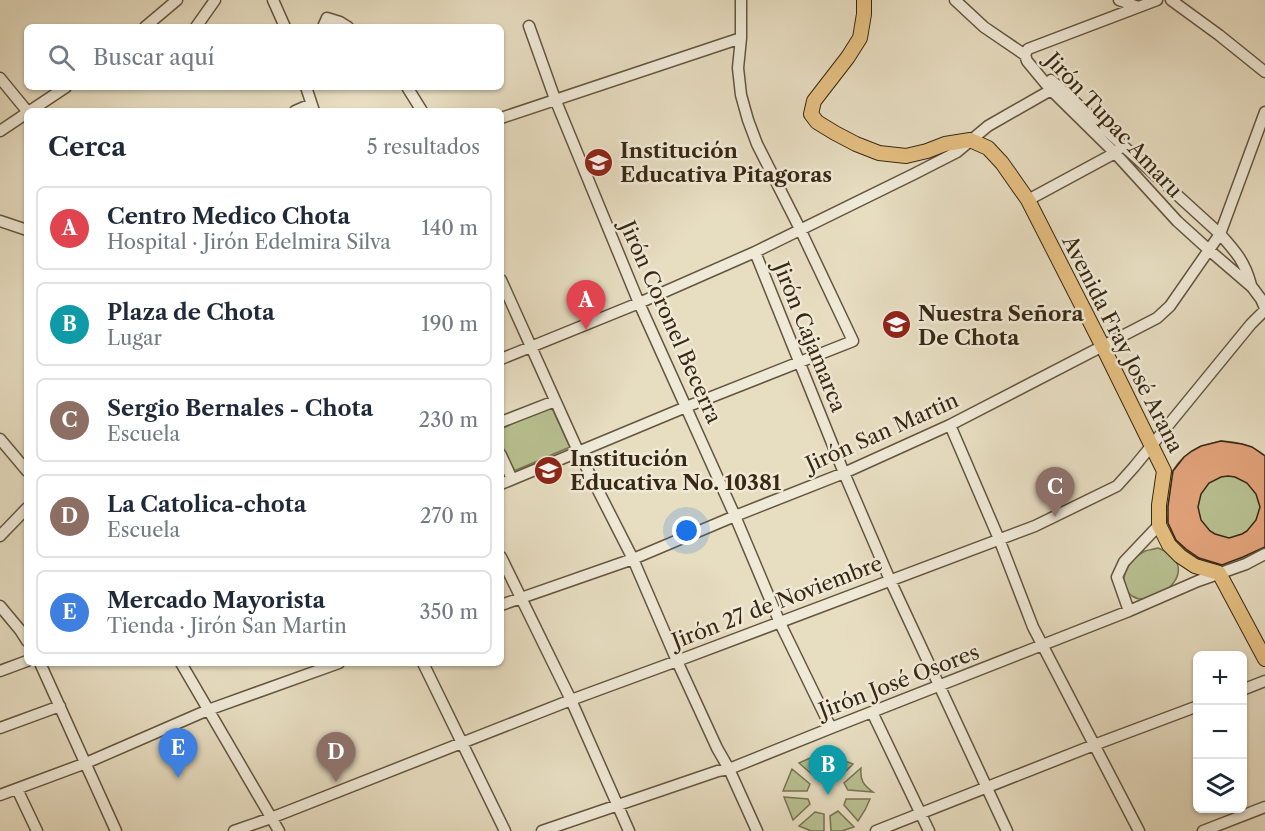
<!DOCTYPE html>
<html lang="es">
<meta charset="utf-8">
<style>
body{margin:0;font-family:"Libre Caslon Text",serif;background:#f2f2f3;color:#1f2937}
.controls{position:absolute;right:18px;bottom:18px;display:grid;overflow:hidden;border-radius:9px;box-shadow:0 2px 4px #0004}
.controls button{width:54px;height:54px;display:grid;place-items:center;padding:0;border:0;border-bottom:2px solid #e0e1e3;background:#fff;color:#1f2937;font:30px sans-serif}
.you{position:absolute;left:687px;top:531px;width:21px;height:21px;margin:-15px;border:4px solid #fff;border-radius:50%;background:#1a73e8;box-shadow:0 0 0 9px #1a73e833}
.badge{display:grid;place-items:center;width:39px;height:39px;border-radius:50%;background:#1a73e8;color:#fff;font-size:20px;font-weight:700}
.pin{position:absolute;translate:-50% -50px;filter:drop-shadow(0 2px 3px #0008)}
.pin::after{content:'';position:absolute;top:32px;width:21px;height:18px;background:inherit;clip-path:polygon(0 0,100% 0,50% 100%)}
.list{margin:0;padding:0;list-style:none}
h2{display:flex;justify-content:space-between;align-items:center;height:78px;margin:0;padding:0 24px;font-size:26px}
h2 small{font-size:20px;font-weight:400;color:#747a83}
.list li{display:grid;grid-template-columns:39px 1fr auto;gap:18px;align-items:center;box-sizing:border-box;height:84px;margin:0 12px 12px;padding:0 12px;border:2px solid #e0e1e3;border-radius:9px}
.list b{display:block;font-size:22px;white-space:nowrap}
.list p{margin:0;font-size:20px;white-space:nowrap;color:#747a83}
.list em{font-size:20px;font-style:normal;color:#747a83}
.icon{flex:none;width:33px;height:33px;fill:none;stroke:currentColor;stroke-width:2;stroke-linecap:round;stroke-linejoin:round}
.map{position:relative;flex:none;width:1265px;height:831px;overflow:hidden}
.search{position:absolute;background:#fff;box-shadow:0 2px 4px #0004;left:24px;top:24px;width:480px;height:66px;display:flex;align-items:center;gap:15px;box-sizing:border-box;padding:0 21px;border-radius:9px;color:#747a83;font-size:22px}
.panel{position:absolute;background:#fff;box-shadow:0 2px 4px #0004;left:24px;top:108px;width:480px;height:558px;border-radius:9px}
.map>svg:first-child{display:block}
.green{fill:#b8c091;stroke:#787452;stroke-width:1.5}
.building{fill:#e1a27a;stroke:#382812;stroke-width:1.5;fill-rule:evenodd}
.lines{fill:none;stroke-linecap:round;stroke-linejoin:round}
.minor-casing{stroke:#64553e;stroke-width:13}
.major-casing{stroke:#382812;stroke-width:16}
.minor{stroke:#efe9d7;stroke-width:10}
.major{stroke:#e4be80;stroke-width:14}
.labels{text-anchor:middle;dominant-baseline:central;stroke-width:5;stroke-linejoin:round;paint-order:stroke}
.street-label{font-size:21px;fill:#382812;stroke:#efe9d7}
.poi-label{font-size:21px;font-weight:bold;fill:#382812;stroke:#efe9d7;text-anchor:start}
</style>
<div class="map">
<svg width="1265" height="831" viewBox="0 0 1265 831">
<rect width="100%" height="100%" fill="#e7ddc1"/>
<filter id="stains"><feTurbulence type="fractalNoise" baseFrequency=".00333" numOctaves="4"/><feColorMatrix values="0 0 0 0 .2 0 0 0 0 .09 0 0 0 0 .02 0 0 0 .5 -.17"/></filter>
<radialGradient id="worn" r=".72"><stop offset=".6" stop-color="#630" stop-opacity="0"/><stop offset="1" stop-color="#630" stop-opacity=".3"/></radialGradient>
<path class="green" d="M551,406l19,41 -56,24 -13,-28v-14z
M1221,441c17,1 31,4 44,15v95c-9,4 -20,11 -29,13 -11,2 -23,0 -32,-3 -41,-16 -53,-73 -21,-103 11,-10 24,-14 38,-17z
M1158,548c49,19 -3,63 -26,48 -18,-13 -3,-37 13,-45 4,-1 9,-2 13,-3z
M821,753l2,21 -8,3 -16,-14z
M830,755l23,9 -14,14 -8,-4z
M861,768c-1,12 2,17 12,24l-25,-2 -4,-7z
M792,769l18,15 -3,7h-24z
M784,797l24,2 2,5 -17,16z
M846,799h24l-5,11 -7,11 -14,-16z
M838,811l16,16 -12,4h-11l-1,-15z
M815,812l9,2v17h-13l-12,-5z"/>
<path class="building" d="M1221,441l21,3 10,3 13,9v91l-22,10 -21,8 -23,-7 -13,-9 -10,-9 -8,-17v-17l5,-35 11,-14 8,-6 9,-5zM1228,476l7,1 12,6 9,11 4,13 -4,13 -9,11 -5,3 -13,4 -14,-4 -5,-3 -9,-11 -3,-13 3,-13 8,-11 12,-6z"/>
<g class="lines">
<defs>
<path id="minor" d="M273,0l12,27
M955,0l29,27 41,28
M1119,0l19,7
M1157,0l-129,49 -3,6 2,6 24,29 64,63 62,68 32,29 43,37 9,12 4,9
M1171,0l48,35 46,37
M529,26l26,73 84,204 96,213 45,107 51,105
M145,27l32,-27
M196,27l19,-27
M323,27l4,-9 13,4 8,5
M0,78l27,33
M1051,80l169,154c16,18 25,28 31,51
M306,87l8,24
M407,87l15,24
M30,111l36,-24
M295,111l16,-7
M501,118l240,-80
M0,131l27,-18
M1028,200l87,-47 4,-4
M0,221l27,9
M755,252l89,221 46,107 117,251
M501,280l77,171 55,108 44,102 40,87 12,21 28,62
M501,359l138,-56 116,-51 159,-78 43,-22 31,-26 63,-36 5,-6
M501,422l54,-21
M950,425l49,114 34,88 106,204
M0,439l27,32
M501,455l11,24
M501,484l185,-77 167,-66 -53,-112 -43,-85 -9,-24 -7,-25 -3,-27 3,-30v-38
M0,536l27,-28
M501,557l70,143 58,131
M501,605l132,-46 102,-43 109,-43 106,-48 207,-107 13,-12 50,-72 45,-122
M0,606l20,24 7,11
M1129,611l-12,-34 7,-15 35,-37
M40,663l76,168
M181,663l98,168
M423,663l82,168
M0,671l27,-10
M1242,690l23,-9
M872,712l57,119
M0,728l60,-22
M17,789l20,42
M0,795l86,-32 122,-53 131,-47
M234,831l37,-13 300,-118 106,-39 358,-135 82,-40 17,-19 117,-143 14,-14
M542,831l176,-60 11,-2 102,-41 298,-117 69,-30 48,-17 19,-10
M876,831l218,-86 104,-39
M1203,831l62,-24"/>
<path id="major" d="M864,0v14l-4,24 -12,19 -34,44 -3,13 6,8 18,11 21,11 23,9 27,3 21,-5 18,-7 25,-4 18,8 14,15 26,37 75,147 61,124 -5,34v20l10,20 11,11 15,10 24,7 46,86"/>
</defs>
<use href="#minor" class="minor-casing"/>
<use href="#major" class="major-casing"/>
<use href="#minor" class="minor"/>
<use href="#major" class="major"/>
</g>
<defs>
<symbol id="school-disc" viewBox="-11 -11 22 22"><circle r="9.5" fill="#8f2418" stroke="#efe9d7"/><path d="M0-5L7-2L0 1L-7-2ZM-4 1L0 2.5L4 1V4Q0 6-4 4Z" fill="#fff"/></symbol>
</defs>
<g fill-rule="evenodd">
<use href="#school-disc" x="582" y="146" width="33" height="33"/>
<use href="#school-disc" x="880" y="308" width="33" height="33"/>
<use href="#school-disc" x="532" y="454" width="33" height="33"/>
</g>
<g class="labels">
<g class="street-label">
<text transform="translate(1114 125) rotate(47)">Jirón Tupac Amaru</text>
<text transform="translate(671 322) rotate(66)">Jirón Coronel Becerra</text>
<text transform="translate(810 337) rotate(68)">Jirón Cajamarca</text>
<text transform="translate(1123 344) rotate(63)">Avenida Fray José Arana</text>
<text transform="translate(882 432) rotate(-24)">Jirón San Martin</text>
<text transform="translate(777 602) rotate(-21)">Jirón 27 de Noviembre</text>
<text transform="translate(899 681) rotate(-21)">Jirón José Osores</text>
</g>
<g class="poi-label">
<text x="620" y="150">Institución<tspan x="620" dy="24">Educativa Pitagoras</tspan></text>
<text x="918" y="313">Nuestra Señora<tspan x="918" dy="24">De Chota</tspan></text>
<text x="570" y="458">Institución<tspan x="570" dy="24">Educativa No. 10381</tspan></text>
</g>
</g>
<rect width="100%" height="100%" filter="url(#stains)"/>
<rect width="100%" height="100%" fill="url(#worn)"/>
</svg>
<div class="controls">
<button>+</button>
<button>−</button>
<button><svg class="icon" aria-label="layers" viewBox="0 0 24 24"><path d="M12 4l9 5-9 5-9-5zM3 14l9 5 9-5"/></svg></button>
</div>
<div class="you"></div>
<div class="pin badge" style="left:586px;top:330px;background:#e0444e">A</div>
<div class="pin badge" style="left:828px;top:795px;background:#0f9aa8">B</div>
<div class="pin badge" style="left:1055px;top:517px;background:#8d6e63">C</div>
<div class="pin badge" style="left:336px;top:782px;background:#8d6e63">D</div>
<div class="pin badge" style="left:178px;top:778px;background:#3f7fe0">E</div>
<div class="search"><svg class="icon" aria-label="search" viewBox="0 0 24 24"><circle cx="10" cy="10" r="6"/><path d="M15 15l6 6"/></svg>Buscar aquí</div>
<section class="panel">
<h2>Cerca<small>5 resultados</small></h2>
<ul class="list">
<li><span class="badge" style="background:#e0444e">A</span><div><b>Centro Medico Chota</b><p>Hospital · Jirón Edelmira Silva</p></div><em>140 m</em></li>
<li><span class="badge" style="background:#0f9aa8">B</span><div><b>Plaza de Chota</b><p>Lugar</p></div><em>190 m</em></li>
<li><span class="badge" style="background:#8d6e63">C</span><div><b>Sergio Bernales - Chota</b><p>Escuela</p></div><em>230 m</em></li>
<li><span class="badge" style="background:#8d6e63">D</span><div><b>La Catolica-chota</b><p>Escuela</p></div><em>270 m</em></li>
<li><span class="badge" style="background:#3f7fe0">E</span><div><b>Mercado Mayorista</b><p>Tienda · Jirón San Martin</p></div><em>350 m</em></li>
</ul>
</section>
</div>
